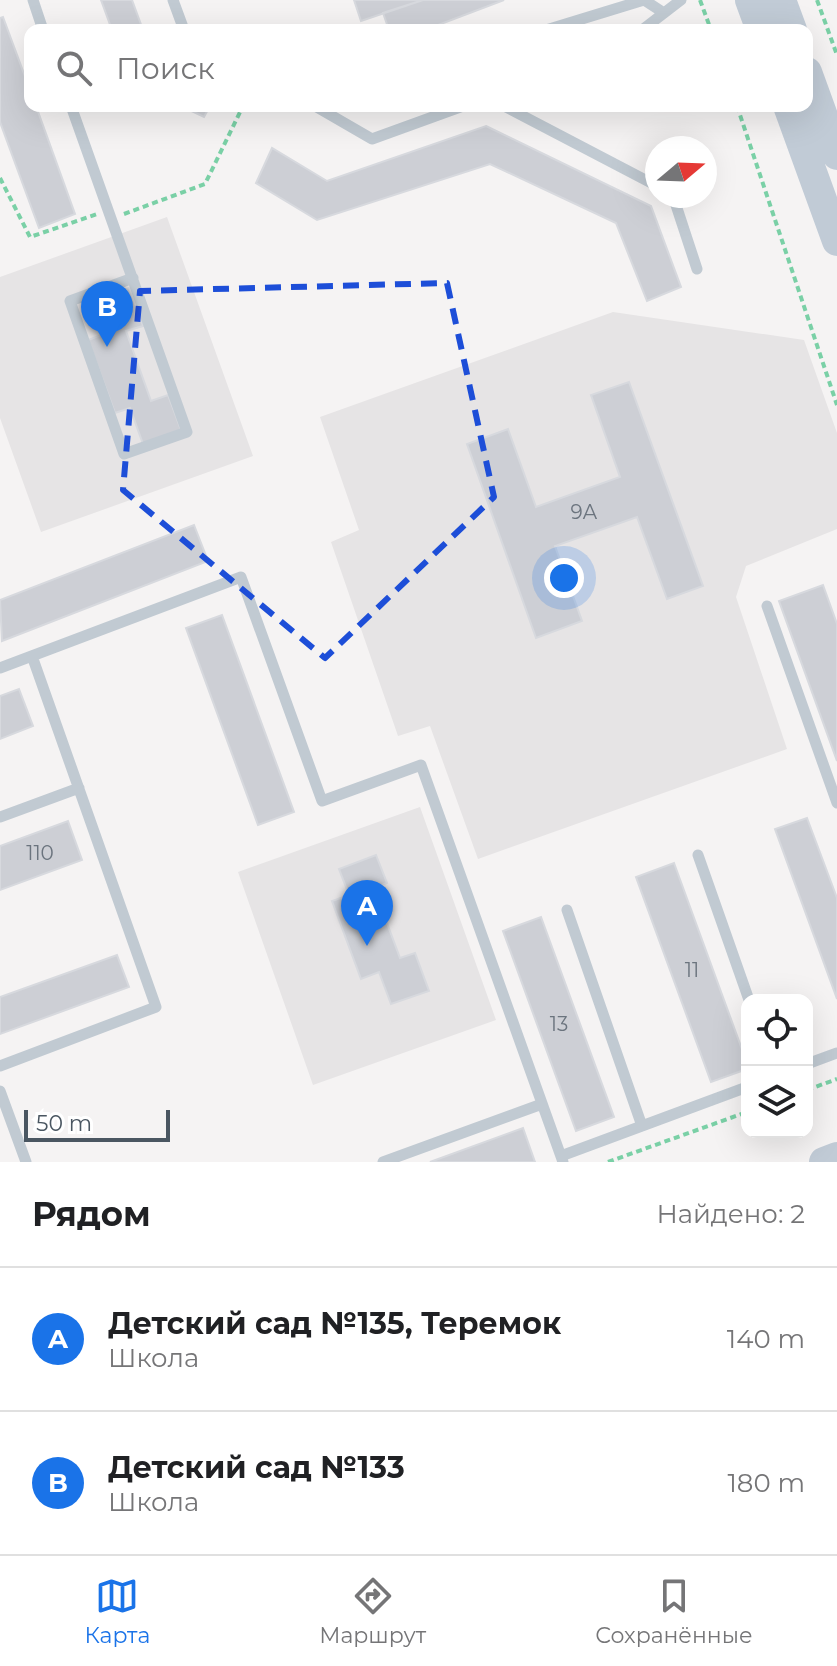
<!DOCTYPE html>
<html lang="ru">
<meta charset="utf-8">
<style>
body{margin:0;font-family:Montserrat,sans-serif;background:#f6f6f6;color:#202124}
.controls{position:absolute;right:24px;bottom:24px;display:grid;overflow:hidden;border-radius:16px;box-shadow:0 8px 32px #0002}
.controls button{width:72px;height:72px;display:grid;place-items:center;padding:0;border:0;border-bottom:2px solid #e0e0e0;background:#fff;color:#202124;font:40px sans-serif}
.compass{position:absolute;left:645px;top:136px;width:72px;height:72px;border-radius:50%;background:#fff;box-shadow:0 8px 32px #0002;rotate:71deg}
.scale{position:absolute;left:24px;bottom:20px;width:146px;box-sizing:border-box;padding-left:8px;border:4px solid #4a5661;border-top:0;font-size:22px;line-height:28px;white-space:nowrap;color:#4a5661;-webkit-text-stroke:6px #fff;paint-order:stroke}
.you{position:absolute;left:564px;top:578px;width:28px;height:28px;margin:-20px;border:6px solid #fff;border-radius:50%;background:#1a73e8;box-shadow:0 0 0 12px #1a73e833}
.badge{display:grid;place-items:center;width:52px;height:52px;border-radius:50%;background:#1a73e8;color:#fff;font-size:26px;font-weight:700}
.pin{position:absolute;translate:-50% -66px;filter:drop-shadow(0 2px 4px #0008)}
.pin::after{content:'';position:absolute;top:42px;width:28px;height:24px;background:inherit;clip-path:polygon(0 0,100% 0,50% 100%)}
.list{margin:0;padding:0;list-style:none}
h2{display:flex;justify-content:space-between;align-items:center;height:104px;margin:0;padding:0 32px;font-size:34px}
h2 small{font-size:26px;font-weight:400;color:#757577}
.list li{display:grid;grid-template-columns:52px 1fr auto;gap:24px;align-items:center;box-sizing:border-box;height:144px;padding:0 32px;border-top:2px solid #e0e0e0}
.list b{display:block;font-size:30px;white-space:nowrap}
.list p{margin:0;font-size:26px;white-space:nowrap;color:#757577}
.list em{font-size:26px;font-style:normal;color:#757577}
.icon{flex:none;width:44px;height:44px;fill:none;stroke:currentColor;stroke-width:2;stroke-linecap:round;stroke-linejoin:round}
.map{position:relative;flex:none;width:837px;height:1162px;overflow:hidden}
.search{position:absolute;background:#fff;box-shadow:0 8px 32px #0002;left:24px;right:24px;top:24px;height:88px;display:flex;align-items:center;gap:20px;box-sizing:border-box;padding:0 28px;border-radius:16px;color:#757577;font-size:30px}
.sheet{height:392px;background:#fff}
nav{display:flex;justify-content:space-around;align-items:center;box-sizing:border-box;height:112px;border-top:2px solid #e0e0e0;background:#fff;font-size:22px;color:#757577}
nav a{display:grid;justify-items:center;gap:4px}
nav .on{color:#1a73e8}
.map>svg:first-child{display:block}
.education{fill:#e6e4e5}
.building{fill:#cdcfd5;stroke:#d7d9de;stroke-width:2}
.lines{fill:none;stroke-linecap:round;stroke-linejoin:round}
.path{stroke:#7ad0a6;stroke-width:4;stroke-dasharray:6 4;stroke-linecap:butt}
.lane{stroke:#c1cad2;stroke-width:11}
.secondary{stroke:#c1cbd6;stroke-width:30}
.marked{fill:none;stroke:#1d4ed8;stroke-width:6;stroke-dasharray:16 10;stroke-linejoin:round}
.labels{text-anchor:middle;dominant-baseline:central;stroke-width:6;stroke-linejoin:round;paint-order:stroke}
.number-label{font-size:20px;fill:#6b747e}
</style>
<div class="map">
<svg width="837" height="1162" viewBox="0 0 837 1162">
<rect width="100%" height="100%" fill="#f5f3f3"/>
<path class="education" d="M167,217l86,239 -212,76 -41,-114v-141z
M613,312l191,28 33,93v96l-91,37 -10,31 51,152 -309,110 -48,-133 -32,10 -67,-194 28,-12 -39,-113z
M420,807l76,213 -183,65 -75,-213z"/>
<path class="building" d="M101,0h31l11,30h-31z
M354,0h69l-62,21z
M423,0h81l-79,30h-36l-6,-17z
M3,17l27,73v16h6l39,108 -36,14 -39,-106v-104z
M181,106h29l-6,11z
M486,126l165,80 30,81 -34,14 -31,-78 -126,-59 -173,56 -61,-37 16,-35 55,33z
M129,288l14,38 -17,5 25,70 17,-6 13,35 -38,14 -13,-36 -15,5 -27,-73 16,-6 -12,-33z
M629,382l74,204 -36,13 -30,-82 -82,29 27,75 -46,17 -69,-194 41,-15 28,78 84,-30 -29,-82z
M194,525l14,36 -206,80 -2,-41z
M823,585l14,39v137l-58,-160z
M222,615l72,197 -36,13 -72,-197z
M19,689l14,37 -33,13v-43z
M807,818l30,80v101l-62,-170z
M68,821l14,39 -82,30v-44z
M376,855l11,28 -13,5 26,70 15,-5 14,38 -38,13 -12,-32 -18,7 -29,-78 17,-6 -10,-26z
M674,863l73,200v6l-36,13 -75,-205z
M541,917l73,200 -38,14 -73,-200z
M117,955l12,32 -129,47v-37z
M523,1128l12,34h-105z"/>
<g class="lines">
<path class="path" d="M700,0l11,30
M817,0l20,55
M737,106l100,299
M0,178l30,59 67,-23
M124,214l81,-30 38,-78
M807,1090l30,-11
M608,1162l139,-50"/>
<path class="lane" d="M33,0l10,30
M173,0l11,30
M546,30l98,-30 20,13
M642,30l39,-30
M71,106l116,326 -63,22 -54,-153 63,-23
M315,106l57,33 91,-33
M504,106l153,80
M673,196l24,73
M767,606l70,197
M0,668l241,-91 81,224 99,-36 142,397
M0,817l79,-29
M698,855l51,145
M567,910l75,216
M807,1064l30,-11
M0,1066l156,-59 -124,-351
M0,1091l26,71
M561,1156l186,-69
M383,1162l159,-58"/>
<path class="secondary" d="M750,0l11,30
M781,0l11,30
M807,72l30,83
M788,106l49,135
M824,1162l13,-5"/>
</g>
<path class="marked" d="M447,283l47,214 -169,161 -202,-168 17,-199z"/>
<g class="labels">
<g class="number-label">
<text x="584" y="512">9А</text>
<text x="40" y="853">110</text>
<text x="692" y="970">11</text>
<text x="559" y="1024">13</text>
</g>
</g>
</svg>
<div class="controls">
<button><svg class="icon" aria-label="locate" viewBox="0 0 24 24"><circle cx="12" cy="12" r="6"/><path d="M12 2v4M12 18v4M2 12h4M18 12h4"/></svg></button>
<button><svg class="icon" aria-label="layers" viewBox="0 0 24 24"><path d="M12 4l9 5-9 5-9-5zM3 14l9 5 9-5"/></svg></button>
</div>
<svg class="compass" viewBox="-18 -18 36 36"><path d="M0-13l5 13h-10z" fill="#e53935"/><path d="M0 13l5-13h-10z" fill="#757577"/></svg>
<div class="scale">50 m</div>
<div class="you"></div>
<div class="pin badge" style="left:367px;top:946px">A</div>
<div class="pin badge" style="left:107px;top:347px">B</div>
<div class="search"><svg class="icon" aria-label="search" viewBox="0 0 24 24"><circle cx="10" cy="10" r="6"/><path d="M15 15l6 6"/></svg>Поиск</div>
</div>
<section class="sheet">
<h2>Рядом<small>Найдено: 2</small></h2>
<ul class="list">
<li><span class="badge">A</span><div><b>Детский сад №135, Теремок</b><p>Школа</p></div><em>140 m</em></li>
<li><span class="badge">B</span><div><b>Детский сад №133</b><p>Школа</p></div><em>180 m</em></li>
</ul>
</section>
<nav>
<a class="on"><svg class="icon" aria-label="map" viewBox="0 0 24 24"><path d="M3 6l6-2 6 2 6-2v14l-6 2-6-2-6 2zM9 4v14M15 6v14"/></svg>Карта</a>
<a><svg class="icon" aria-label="directions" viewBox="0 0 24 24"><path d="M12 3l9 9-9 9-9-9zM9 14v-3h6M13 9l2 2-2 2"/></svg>Маршрут</a>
<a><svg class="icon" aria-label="saved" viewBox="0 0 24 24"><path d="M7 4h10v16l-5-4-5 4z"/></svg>Сохранённые</a>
</nav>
